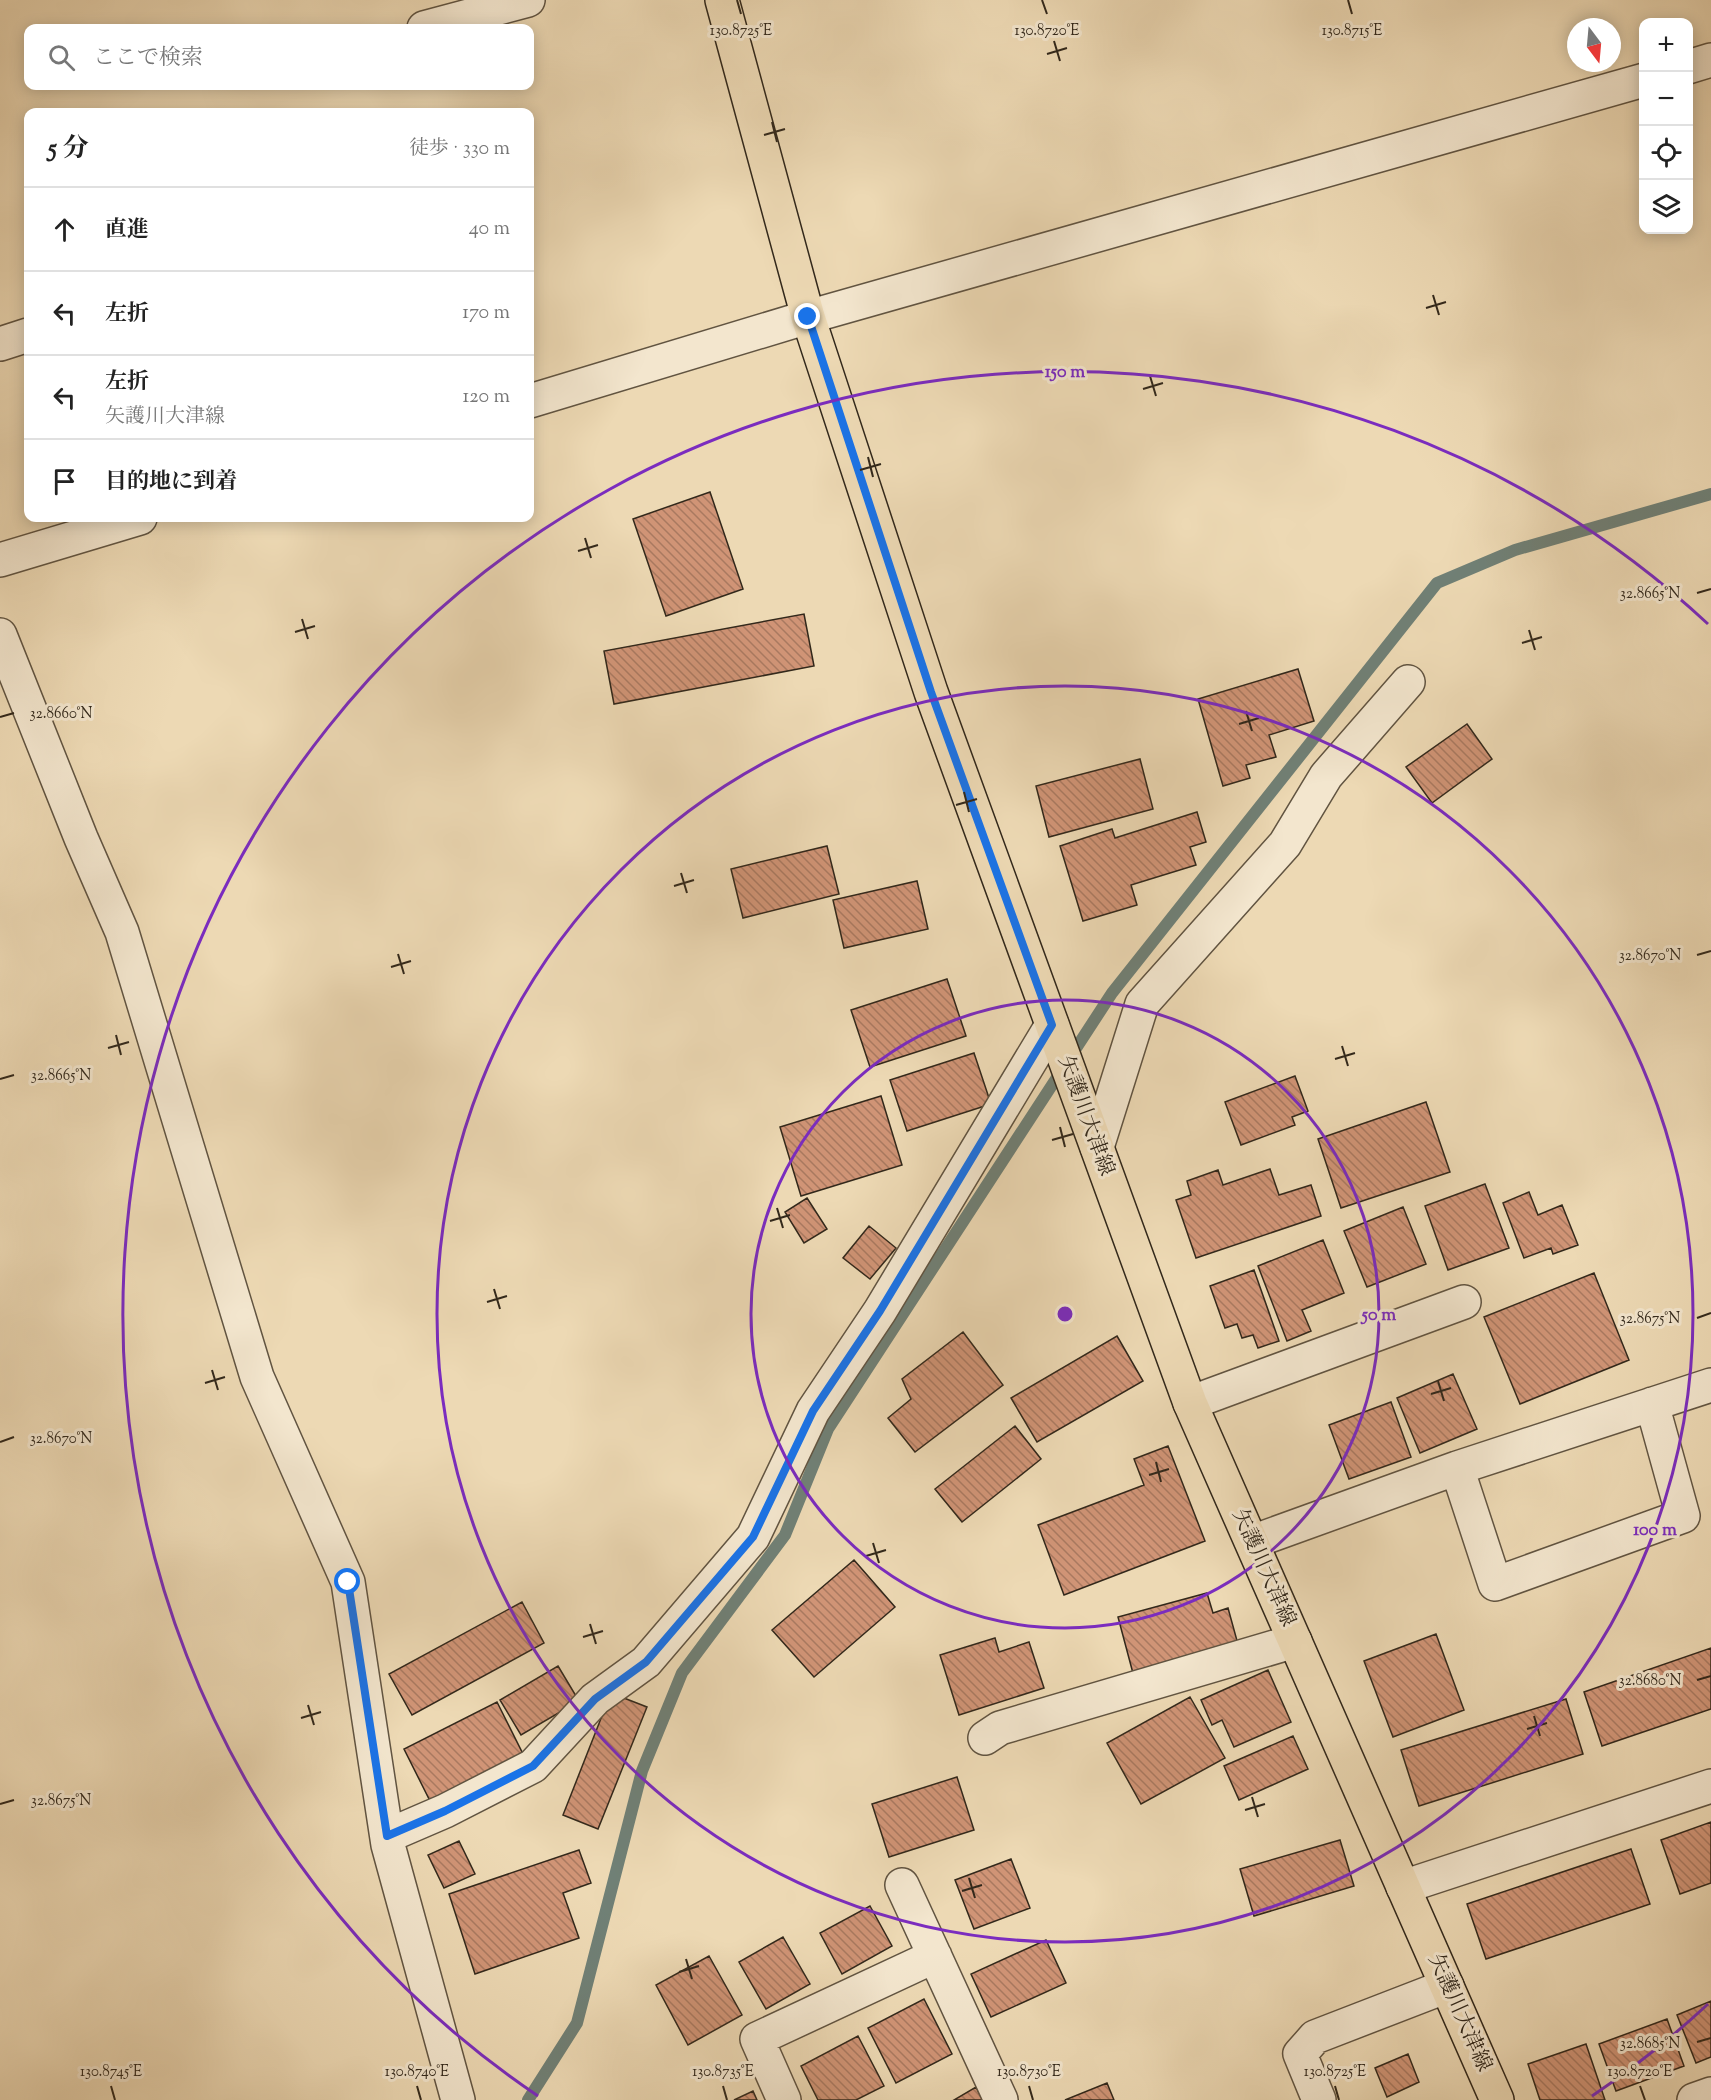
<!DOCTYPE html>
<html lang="ja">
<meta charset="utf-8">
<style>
body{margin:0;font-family:"Sorts Mill Goudy","Noto Serif JP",serif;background:#f2f2f2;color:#222}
.controls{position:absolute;right:18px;top:18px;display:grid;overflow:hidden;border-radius:12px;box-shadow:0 3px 15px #0003}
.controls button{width:54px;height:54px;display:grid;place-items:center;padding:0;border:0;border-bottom:2px solid #e0e0e0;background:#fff;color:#222;font:30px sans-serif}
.compass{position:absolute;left:1567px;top:18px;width:54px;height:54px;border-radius:50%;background:#fff;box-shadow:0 3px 15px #0003;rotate:164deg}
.stop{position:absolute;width:18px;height:18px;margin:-14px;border:4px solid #1a73e8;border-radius:50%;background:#fff}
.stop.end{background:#1a73e8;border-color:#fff;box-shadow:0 2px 6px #0008}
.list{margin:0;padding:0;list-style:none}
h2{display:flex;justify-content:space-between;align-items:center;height:78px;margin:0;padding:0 24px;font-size:26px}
h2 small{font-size:20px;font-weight:400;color:#767676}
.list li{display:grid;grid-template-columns:39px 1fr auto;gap:18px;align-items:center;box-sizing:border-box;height:84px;padding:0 24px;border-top:2px solid #e0e0e0}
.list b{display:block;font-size:22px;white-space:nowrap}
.list p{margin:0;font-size:20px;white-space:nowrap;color:#767676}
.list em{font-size:20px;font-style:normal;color:#767676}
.icon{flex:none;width:33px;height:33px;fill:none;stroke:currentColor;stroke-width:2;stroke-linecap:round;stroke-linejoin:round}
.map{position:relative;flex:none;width:1711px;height:2100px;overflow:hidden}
.search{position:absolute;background:#fff;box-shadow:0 3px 15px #0003;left:24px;top:24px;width:510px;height:66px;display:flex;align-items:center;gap:15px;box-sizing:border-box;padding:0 21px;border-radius:12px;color:#767676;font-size:22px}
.panel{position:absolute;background:#fff;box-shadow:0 3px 15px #0003;left:24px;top:108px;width:510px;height:414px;border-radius:12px}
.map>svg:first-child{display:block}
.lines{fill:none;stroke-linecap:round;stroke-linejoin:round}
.stream{stroke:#708076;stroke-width:12}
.building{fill:url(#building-back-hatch);stroke:#32281b;stroke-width:1.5}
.minor-casing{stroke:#615441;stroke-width:36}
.major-casing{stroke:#32281b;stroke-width:36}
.minor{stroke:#f3e6ce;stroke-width:33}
.major{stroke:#edd9b4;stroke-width:33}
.route{stroke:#1a73e8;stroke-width:8}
.ticks{fill:none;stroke:#32281b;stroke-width:2}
.ring{fill:none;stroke:#7b2cbf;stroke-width:3}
.labels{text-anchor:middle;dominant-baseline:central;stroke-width:6;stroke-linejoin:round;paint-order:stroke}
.street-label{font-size:21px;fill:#32281b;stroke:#f3e6ce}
.ticks-label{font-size:15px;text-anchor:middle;fill:#32281b;stroke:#f3e6ce;stroke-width:6;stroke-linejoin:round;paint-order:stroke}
.centre{fill:#7b2cbf;stroke:#f3e6ce;stroke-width:3}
.ring-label{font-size:18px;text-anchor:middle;font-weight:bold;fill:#7b2cbf;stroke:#f3e6ce;stroke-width:6;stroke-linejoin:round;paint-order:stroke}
</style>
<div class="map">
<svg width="1711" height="2100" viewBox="0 0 1711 2100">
<defs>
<pattern id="building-back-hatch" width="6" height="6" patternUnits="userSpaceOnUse" patternTransform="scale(1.5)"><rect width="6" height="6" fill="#d09476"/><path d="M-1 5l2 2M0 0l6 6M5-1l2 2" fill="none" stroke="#a97960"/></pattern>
</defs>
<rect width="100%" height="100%" fill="#edd9b4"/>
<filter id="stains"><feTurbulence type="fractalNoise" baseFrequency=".00333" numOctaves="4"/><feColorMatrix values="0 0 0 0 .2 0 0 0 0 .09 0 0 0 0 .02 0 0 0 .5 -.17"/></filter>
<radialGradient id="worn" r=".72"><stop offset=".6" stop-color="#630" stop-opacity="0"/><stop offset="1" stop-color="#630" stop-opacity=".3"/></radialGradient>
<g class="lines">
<path class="stream" d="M528,2100l49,-77 65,-252 40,-98 103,-138 43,-106 284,-436 325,-410 78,-33 196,-56"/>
</g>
<path class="building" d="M710,492l33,97 -77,27 -33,-97z
M804,614l10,52 -200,38 -10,-53z
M1298,669l16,52 -45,14 7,22 -30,8 4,13 -27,8 -25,-87z
M1467,724l25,35 -60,44 -26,-36z
M1140,759l13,50 -104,28 -13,-51z
M1197,812l9,30 -16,5 6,18 -65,20 6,20 -54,16 -23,-75 52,-17 3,9z
M827,846l12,48 -96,24 -12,-49z
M917,881l11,48 -84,19 -11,-48z
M947,979l19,57 -96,31 -19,-57z
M974,1053l17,51 -84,27 -17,-51z
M1295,1076l13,35 -16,6 3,8 -54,20 -16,-43z
M881,1096l21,69 -101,31 -21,-69z
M1426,1102l24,70 -109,36 -23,-69z
M1270,1169l9,26 32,-10 10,31 -125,42 -20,-58 15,-5 -4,-14 31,-11 5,15z
M1485,1184l24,64 -61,22 -23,-64z
M1529,1192l9,23 24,-10 16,40 -25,9 -2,-6 -27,10 -21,-55z
M807,1198l20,31 -23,14 -19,-31z
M1403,1207l23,57 -59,23 -23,-56z
M869,1226l27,22 -26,31 -27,-21z
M1323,1240l21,53 -42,17 9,21 -24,10 -29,-75z
M1254,1270l25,71 -21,7 -5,-13 -11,3 -5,-14 -12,4 -15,-42z
M1594,1273l35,87 -109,44 -36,-87z
M963,1332l40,53 -88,67 -27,-34 23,-19 -9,-20z
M1117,1336l26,45 -106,61 -26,-44z
M1453,1374l24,55 -57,24 -23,-55z
M1391,1402l20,55 -62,22 -20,-54z
M1015,1426l26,33 -79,63 -27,-33z
M1168,1446l37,95 -141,54 -26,-70 106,-40 -10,-26z
M854,1560l41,47 -81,70 -42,-47z
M1207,1593l6,20 15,-5 11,40 -105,29 -16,-60z
M522,1602l22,41 -132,72 -23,-41z
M1436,1634l28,76 -71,27 -29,-76z
M995,1638l4,14 30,-10 15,46 -85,27 -19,-60z
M1711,1648v61l-109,37 -18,-54z
M558,1666l21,35 -58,34 -21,-35z
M1268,1670l23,52 -57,25 -12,-27 -10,5 -11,-25z
M611,1693l36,14 -49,122 -35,-14z
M1190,1697l35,61 -84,46 -34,-61z
M1566,1699l17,55 -164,52 -18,-56z
M497,1702l28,56 -93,47 -28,-56z
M1293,1736l15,33 -69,31 -15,-34z
M957,1777l17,53 -85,27 -17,-53z
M1711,1822v61l-31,11 -19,-54z
M1340,1840l14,46 -100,30 -14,-47z
M459,1841l16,33 -31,14 -16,-33z
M1631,1849l19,55 -164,55 -19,-55z
M579,1850l12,33 -28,10 16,45 -104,36 -26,-80z
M1011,1859l19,49 -56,21 -19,-49z
M870,1906l22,40 -50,28 -22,-41z
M783,1937l27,47 -44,25 -27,-47z
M1046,1940l20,43 -75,34 -20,-43z
M709,1956l33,59 -54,30 -32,-60z
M924,1999l28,55 -56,29 -28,-55z
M1711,2001v56l-15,6 -19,-48z
M1667,2019l17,47 -68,25 -17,-47z
M858,2036l26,50 -28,14h-38l-17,-34z
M1586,2044l19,56h-65l-12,-36z
M1408,2054l11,28 -32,15 -12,-29z
M1107,2083l7,17h-49z
M976,2087l7,13h-29z
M753,2091l4,9h-23z"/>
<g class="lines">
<defs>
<path id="minor" d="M424,28l104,-28
M1688,67l23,-7
M0,344l28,-9
M530,401l278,-84 836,-237
M0,560l140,-42
M0,635l81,203 41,94 135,445 91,205 40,263 70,255
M1097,1147l45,-143 143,-160 41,-68 82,-94
M1190,1403l274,-101
M1457,1468l38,116 188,-68 -31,-112
M1252,1542l205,-74 254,-83
M985,1738l15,-10 295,-87
M387,1836l58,-25 88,-45 62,-67 51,-37 107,-125 60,-126 67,-100 172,-286
M902,1885l99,215
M1403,1887l308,-101
M784,2100l-27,-61 178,-83
M1319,2100l-19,-46 15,-17 132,-51
M1694,2100l17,-6"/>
<path id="major" d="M722,0l86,317 123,375 259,711 307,697"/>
</defs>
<use href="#minor" class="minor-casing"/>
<use href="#major" class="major-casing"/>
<use href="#minor" class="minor"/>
<use href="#major" class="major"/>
</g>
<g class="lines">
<path class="route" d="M348,1582l39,254 58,-25 88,-45 62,-67 51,-37 107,-125 60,-126 67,-100 172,-286 -121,-333 -123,-375"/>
</g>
<path class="ticks" d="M737,0l4,14M1042,0l5,14M1348,0l4,14M1054,41l6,20M1047,54l20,-6M772,122l5,20M764,135l21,-6M1433,295l6,20M1426,308l20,-6M1150,376l6,20M1143,389l20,-6M868,457l5,20M860,470l21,-6M585,538l6,20M578,551l20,-6M1697,593l14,-4M302,619l6,20M1529,630l6,20M295,632l20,-6M1522,643l20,-6M1246,711l6,20M0,717l14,-4M1239,724l20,-6M964,792l5,20M956,805l21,-6M681,873l6,20M674,886l20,-6M398,954l6,20M1697,955l14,-4M391,967l20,-6M116,1035l5,20M1342,1046l6,20M108,1048l21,-6M1335,1059l20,-6M0,1079l14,-4M1060,1127l5,20M1052,1140l21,-6M777,1208l6,20M770,1221l20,-6M494,1289l6,20M487,1302l20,-6M1697,1318l14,-5M212,1370l6,20M1438,1381l6,20M205,1383l20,-6M1431,1394l20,-6M0,1442l14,-5M1156,1462l5,20M1149,1475l20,-6M873,1543l6,20M866,1556l20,-6M590,1624l6,20M583,1637l20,-6M1697,1680l14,-4M308,1705l6,20M1534,1716l6,20M301,1718l20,-6M1527,1729l20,-6M1252,1797l6,20M0,1804l14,-4M1245,1810l20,-6M969,1878l6,20M962,1891l20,-6M686,1959l6,20M679,1972l20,-6M1697,2042l14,-4M111,2086l4,14M417,2086l4,14M723,2086l4,14M1029,2086l4,14M1335,2086l4,14M1640,2086l5,14"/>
<g class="ring">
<circle cx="1065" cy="1314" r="314"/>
<circle cx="1065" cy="1314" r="628"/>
<path d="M1708 2004A943 943 0 0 1 1592 2096M538 2096A943 943 0 1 1 1708 624"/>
</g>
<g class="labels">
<g class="street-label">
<text transform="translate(1085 1116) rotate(70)">矢護川大津線</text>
<text transform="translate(1263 1568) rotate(66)">矢護川大津線</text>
<text transform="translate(1459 2013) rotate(66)">矢護川大津線</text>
</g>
</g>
<g class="ticks-label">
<text x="741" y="35">130.8725°E</text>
<text x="1047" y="35">130.8720°E</text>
<text x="1352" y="35">130.8715°E</text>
<text x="1650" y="598">32.8665°N</text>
<text x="61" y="718">32.8660°N</text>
<text x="1650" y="960">32.8670°N</text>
<text x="61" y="1080">32.8665°N</text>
<text x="1650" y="1323">32.8675°N</text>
<text x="61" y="1443">32.8670°N</text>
<text x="1650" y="1685">32.8680°N</text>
<text x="61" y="1805">32.8675°N</text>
<text x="1650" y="2048">32.8685°N</text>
<text x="111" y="2076">130.8745°E</text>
<text x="417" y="2076">130.8740°E</text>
<text x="723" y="2076">130.8735°E</text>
<text x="1029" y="2076">130.8730°E</text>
<text x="1335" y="2076">130.8725°E</text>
<text x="1640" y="2076">130.8720°E</text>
</g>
<circle cx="1065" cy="1314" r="9" class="centre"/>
<g class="ring-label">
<text x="1065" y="377">150 m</text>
<text x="1379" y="1320">50 m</text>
<text x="1655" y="1535">100 m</text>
</g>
<rect width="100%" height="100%" filter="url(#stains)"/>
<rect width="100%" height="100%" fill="url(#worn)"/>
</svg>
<div class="controls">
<button>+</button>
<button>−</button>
<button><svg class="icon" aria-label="locate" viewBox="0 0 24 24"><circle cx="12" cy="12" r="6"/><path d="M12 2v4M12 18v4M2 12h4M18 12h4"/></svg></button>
<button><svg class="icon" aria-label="layers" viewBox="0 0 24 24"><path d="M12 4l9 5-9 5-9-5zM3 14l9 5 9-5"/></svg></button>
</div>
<svg class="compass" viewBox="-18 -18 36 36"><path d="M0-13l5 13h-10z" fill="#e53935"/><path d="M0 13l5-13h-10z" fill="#767676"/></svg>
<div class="stop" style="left:348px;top:1582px"></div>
<div class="stop end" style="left:808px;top:317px"></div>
<div class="search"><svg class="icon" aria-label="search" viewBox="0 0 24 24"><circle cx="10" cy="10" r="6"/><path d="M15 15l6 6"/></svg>ここで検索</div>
<section class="panel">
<h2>5 分<small>徒歩 · 330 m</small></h2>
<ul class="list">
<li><svg class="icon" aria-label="ahead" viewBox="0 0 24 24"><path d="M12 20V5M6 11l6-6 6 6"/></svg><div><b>直進</b></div><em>40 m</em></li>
<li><svg class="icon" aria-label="left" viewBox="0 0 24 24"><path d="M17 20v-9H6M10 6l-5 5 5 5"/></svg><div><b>左折</b></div><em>170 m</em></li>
<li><svg class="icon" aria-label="left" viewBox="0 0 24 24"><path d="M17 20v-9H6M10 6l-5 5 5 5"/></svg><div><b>左折</b><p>矢護川大津線</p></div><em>120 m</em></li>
<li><svg class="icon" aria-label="arrive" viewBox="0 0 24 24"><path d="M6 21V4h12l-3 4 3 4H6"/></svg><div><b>目的地に到着</b></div></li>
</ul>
</section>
</div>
